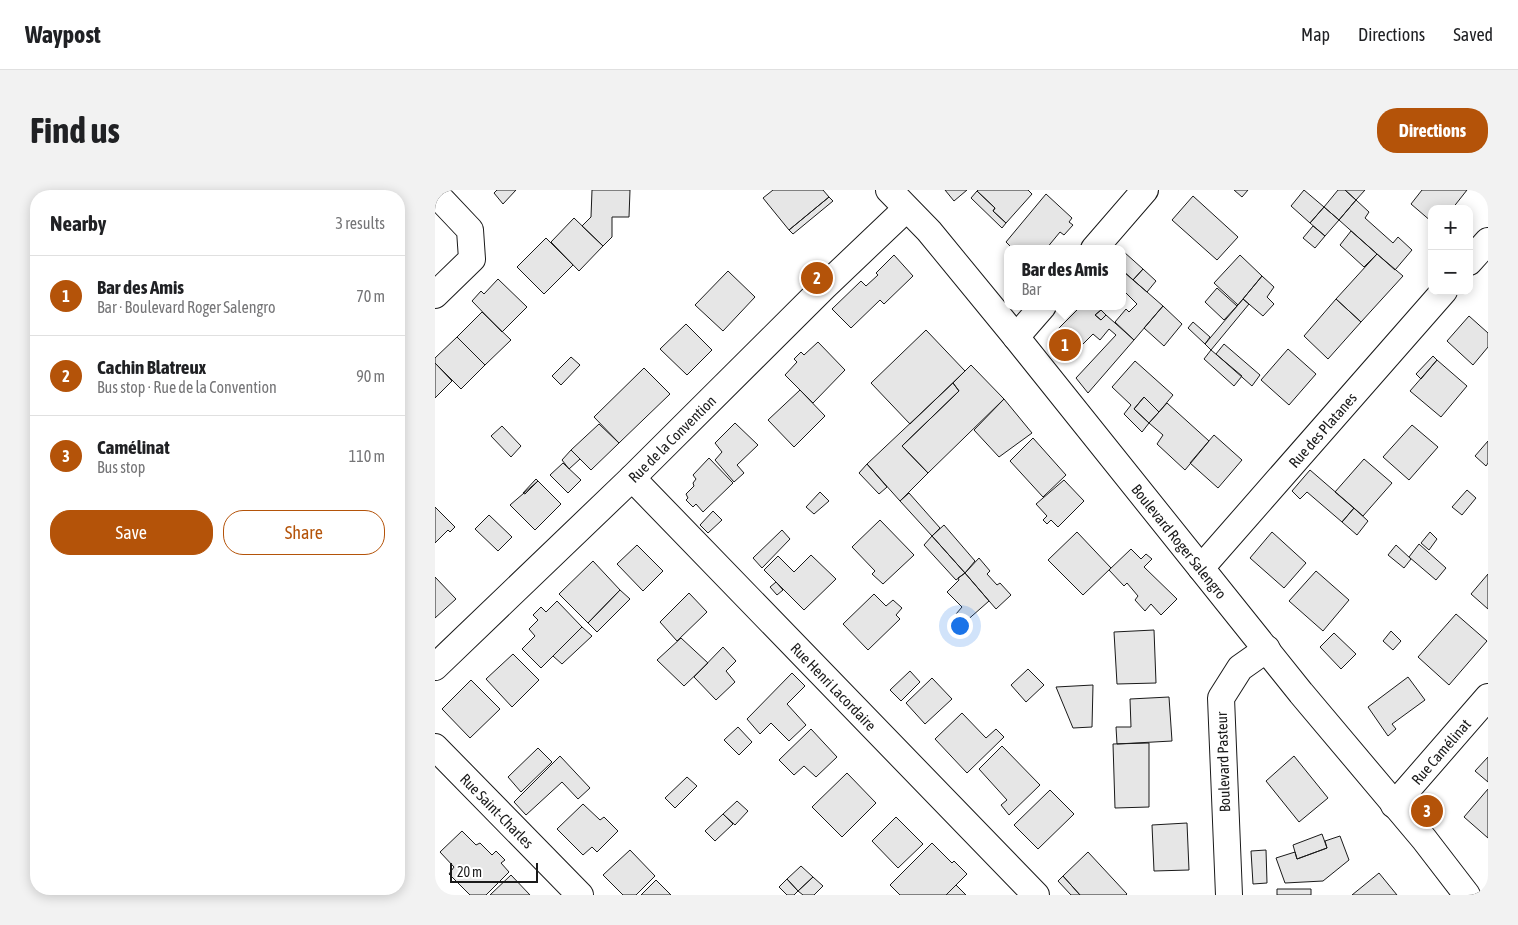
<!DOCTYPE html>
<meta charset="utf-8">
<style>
body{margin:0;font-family:"Asap Condensed",sans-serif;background:#f2f2f2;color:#202124}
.controls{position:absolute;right:15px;top:15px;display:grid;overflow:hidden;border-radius:10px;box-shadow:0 2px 12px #0003}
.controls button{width:45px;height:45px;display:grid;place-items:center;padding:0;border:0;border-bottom:1px solid #e0e0e0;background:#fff;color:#202124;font:25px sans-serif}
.scale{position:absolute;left:15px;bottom:12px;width:88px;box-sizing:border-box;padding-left:5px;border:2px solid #1a1a1a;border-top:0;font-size:14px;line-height:18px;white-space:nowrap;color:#1a1a1a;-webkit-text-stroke:4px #fff;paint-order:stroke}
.you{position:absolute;left:524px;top:435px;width:18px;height:18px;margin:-12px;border:4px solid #fff;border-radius:50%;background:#1a73e8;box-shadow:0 0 0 8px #1a73e833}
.badge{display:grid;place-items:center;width:32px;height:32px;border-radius:50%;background:#b45309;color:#fff;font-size:16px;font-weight:700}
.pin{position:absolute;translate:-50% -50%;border:2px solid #fff;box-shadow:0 1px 5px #0006}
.popup{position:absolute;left:569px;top:55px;width:122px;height:65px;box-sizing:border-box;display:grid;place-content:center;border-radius:10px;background:#fff;filter:drop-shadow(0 1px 4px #0005);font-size:16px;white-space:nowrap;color:#757577}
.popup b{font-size:19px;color:#202124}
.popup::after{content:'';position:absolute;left:50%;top:100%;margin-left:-10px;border:10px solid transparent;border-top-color:#fff}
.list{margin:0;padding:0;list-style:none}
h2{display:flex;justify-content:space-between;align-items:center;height:65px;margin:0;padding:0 20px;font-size:21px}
h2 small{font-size:16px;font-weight:400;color:#757577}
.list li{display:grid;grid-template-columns:32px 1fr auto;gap:15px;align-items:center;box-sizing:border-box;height:80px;padding:0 20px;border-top:1px solid #e0e0e0}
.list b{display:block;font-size:19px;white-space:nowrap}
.list p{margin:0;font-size:16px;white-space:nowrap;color:#757577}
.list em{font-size:16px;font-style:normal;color:#757577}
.actions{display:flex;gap:10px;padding:15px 20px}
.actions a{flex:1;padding:11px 0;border:1px solid #b45309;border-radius:20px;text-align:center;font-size:18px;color:#b45309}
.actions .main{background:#b45309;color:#fff}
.map{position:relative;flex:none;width:1053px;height:705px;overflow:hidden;border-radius:20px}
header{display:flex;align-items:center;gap:30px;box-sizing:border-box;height:70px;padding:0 25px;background:#fff;border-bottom:1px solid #e0e0e0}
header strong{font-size:24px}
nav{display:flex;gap:28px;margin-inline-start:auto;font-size:18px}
.intro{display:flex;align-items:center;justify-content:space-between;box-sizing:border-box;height:120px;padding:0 30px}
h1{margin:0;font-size:35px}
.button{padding:12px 22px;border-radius:20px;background:#b45309;color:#fff;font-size:18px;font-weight:700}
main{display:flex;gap:30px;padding:0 30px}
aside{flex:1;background:#fff;border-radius:20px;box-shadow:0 2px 12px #0003}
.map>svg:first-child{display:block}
.building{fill:#e6e6e6;stroke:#1a1a1a}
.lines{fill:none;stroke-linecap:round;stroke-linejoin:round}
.street-casing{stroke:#1a1a1a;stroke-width:28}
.street{stroke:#fff;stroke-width:26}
.labels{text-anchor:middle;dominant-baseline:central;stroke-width:4;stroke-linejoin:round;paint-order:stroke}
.street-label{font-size:15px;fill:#1a1a1a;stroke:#fff}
</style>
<header>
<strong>Waypost</strong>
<nav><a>Map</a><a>Directions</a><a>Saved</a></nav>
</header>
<div class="intro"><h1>Find us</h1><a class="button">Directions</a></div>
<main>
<aside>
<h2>Nearby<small>3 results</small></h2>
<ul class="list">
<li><span class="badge">1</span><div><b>Bar des Amis</b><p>Bar · Boulevard Roger Salengro</p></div><em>70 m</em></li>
<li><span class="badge">2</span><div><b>Cachin Blatreux</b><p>Bus stop · Rue de la Convention</p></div><em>90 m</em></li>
<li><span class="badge">3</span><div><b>Camélinat</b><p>Bus stop</p></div><em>110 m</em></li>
</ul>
<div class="actions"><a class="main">Save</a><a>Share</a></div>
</aside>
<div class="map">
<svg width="1053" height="705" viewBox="0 0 1053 705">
<rect width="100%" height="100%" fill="#fff"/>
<path class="building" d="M62,0h19l-13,14 -9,-11z
M157,0h38l-1,27h-17v20l-9,9 -21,-20 9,-9z
M338,0h50l6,7 -40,33 -26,-32z
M510,0h22l-13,11z
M543,0h50l4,4 -26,29 -13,-12 2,-3 -18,-17z
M799,0h14l-6,7z
M869,0l20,17 -14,16 -19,-17z
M903,0h7l11,10 -17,20 -15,-13z
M910,0h20l-9,10z
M987,0h45l-15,19h-20v13l-21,-18z
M542,1l18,17 -2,3 13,12 -4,5 -31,-30z
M611,4l26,24 -3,4 4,3 -9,10 -4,-3 -14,17 -4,-2 -2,2h-27l-7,-7z
M758,6l45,41 -21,23 -45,-40z
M394,7l4,4 -40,33 -4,-4z
M921,10l13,12 -4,6 28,25 5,-6 14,13 -17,20 -56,-50z
M889,17l15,13 -14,16 -15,-13z
M139,28l29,28 -24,25 -28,-29z
M878,36l12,10 -10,12 -12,-10z
M916,41l26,23 -13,13 -24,-22z
M111,48l27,27 -29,29 -27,-27z
M689,62l19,17 -10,11 -10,-9v-17z
M942,64l26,22 -42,46 -25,-23z
M459,65l19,21 -29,28 -4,-4 -29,28 -19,-19 29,-28 5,5 12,-11 -2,-2z
M805,65l22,21 -24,29 -24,-22z
M708,79l13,12 -9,11 -14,-12z
M293,81l27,26 -32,34 -28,-26z
M688,81l40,35 -29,34 -19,-18 11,-13 3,3 8,-8 -14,-14z
M827,86l12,11 -7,10 7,7 -11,12 -20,-17z
M63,89l29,28 -25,25 -30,-31 9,-10 3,3z
M782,98l20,18 -13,14 -19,-18z
M808,109l6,5 -38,46 -6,-6z
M901,109l25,23 -33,37 -24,-23z
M646,116h16l4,4 -6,5 6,5 5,-5 28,25 -46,53 -12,-15 40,-43 -7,-6 -9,11 -7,-6 -20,20 -20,-20z
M728,116l19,18 -18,22 -20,-18z
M666,120l5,5 -5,5 -6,-5z
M47,122l29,28 -26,25 -28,-28z
M1034,126l19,17v14l-15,18 -26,-24z
M758,132l17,15 -5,7 -17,-16z
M251,134l26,26 -25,25 -27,-26z
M491,140l39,41 -55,53 -39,-41z
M22,147l28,28 -24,24 -26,-26v-5z
M383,152l27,28 -32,33 -28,-28 12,-13 -3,-3 7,-7 3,3z
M789,154l36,31 -8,11 -36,-32z
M853,159l28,25 -27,31 -28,-25z
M776,160l31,26 -8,10 -30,-27z
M998,166l4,4 -16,19 -5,-5z
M136,167l9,8 -19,20 -9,-9z
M1002,170l30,26 -26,31 -31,-26z
M700,171l38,34 -14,17 -15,-15 -10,12 15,14 -7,9 -18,-18 7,-9 -19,-18z
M0,173l17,18 -17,17z
M536,175l33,34 -76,74 -26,-27 57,-55 -6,-8z
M209,178l26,26 -51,49 -25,-26z
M518,193l6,8 -57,55 26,27 -28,28 -33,-37z
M365,200l25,26 -31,31 -26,-27z
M709,207l15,15 -10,11 -15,-14z
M569,209l28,34 -33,24 -25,-27z
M732,213l42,38 -24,29 -28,-26 6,-9 -14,-12z
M300,233l23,22 -21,20 7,8 -10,9 -19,-22 7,-8 -7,-9z
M164,234l20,19 -28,27 -20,-20z
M977,235l26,22 -29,33 -26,-23z
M67,236l19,20 -10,11 -20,-21z
M779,245l28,25 -24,28 -28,-25z
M598,248l33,37 -23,22 -33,-36z
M1053,251v22l-2,3 -11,-10z
M136,260l9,9 -11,10 -7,-9z
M274,268l24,25 -30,29 -7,-8 -3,3 -7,-7 2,-2 -2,-4 8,-8 -1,-3 3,-4 -3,-4z
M929,269l28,24 -29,33 -28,-24z
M128,273l18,17 -13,13 -18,-18z
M432,274l20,23 -8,7 -20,-21z
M875,280l44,38 -12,14 -35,-30 -7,7 -8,-8z
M101,289l2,2 -13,13 -2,-1z
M629,290l20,21 -26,26 -7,-7 -4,4 -4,-4 4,-4 -11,-12z
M103,291l23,23 -26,26 -25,-25z
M1032,300l9,8 -14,17 -10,-8z
M385,302l9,9 -15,13 -8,-7z
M474,303l31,35 -8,8 -32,-35z
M0,317l20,20 -5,5 -2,-2 -13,13z
M919,318l14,13 -11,14 -15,-13z
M278,321l9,9 -14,13 -8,-8z
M54,325l23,22 -14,14 -23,-22z
M445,330l34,35 -31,29 -11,-10 3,-3 -23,-24z
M509,335l31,36 -10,12 -33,-37z
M347,340l8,9 -28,29 -9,-10z
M642,342l34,36 -28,27 -35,-35z
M837,342l34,31 -22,25 -34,-30z
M995,342l7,7 -8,11 -8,-7z
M497,346l33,37 -9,7 -32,-35z
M984,354l27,24 -10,12 -27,-23z
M202,355l26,26 -20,20 -26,-27z
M961,355l15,14 -7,9 -16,-13z
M696,359l10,10 5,-5 6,5 -8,8 33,32 -16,16 -10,-11 -6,7 -10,-11 3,-4 -11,-13 -3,3 -15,-16z
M376,365l25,24 -32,31 -40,-40 14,-14 16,16z
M544,368l11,13 -3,3 10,11 3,-2 11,12 -15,14 -31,-36z
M158,371l27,29 -32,33 -29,-29z
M881,381l33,29 -26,31 -34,-30z
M530,383l24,28 -25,22 -8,-9 6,-7 -15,-15 12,-12 -1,-2z
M1053,384v35l-17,-15z
M0,387l21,22 -21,19z
M341,392l7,8 -6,5 -7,-8z
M185,400l10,9 -33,33 -9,-9z
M254,403l18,19 -30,29 -17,-19z
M439,404l12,12 7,-6 9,8 -6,7 4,4 -32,31 -25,-26z
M122,411l25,26 -41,41 -19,-19 13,-13 -6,-7 9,-9 -5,-5 8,-8 5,5z
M1021,424l31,27 -38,44 -31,-28z
M147,437l10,9 -30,28 -9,-8z
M719,440l2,53 -39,1 -3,-52z
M956,441l10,10 -8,9 -10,-9z
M899,443l22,21 -15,15 -21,-22z
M246,448l27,25 -24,23 -27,-26z
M288,457l13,14 -10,10 9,11 -19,18 -22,-23z
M78,464l26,26 -27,27 -26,-28z
M593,479l16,16 -18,17 -15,-17z
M475,481l10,11 -19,19 -11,-11z
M357,483l13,13 -18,18 19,21 -17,16 -18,-18 -11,11 -13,-15z
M973,487l17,23 -33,24 4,5 -8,7 -20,-29z
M497,488l20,21 -27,25 -19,-21z
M36,490l29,29 -30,29 -28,-29z
M658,495l-1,42 -19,1 -17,-41z
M734,507l3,44 -55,3 -1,-17h15l-1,-28z
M527,523l24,25 10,-9 8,8 -37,36 -32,-34z
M303,537l14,15 -13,13 -15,-15z
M376,539l26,28 -21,20 -12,-11 -10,9 -15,-15z
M714,553v64l-34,1 -2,-64z
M567,556l38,39 -31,30 -8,-10 6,-5 -28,-31z
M103,558l14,14 -31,30 -13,-15z
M125,566l30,32 -12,11 -16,-17 -36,33 -12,-13z
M859,566l34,42 -29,24 -33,-41z
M1053,567v25l-13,-11z
M412,583l29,30 -34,34 -30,-30z
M252,587l10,9 -22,22 -10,-10z
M1053,599v49l-24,-21z
M615,600l24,24 -36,35 -24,-24z
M302,611l11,10 -13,14 -12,-11z
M148,614l17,16 4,-3 14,14 -21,21 -5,-5 -9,8 -26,-26z
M288,624l10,10 -18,17 -10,-10z
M461,627l27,27 -25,24 -26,-27z
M752,633l2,47 -35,1 -2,-46z
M27,641l14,14 4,-2 12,12 4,-4 9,9 -4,3 8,9 -23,23h-16l-21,-21 5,-7 -14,-15z
M887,644l5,14 -30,11 -4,-14z
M905,646l9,24 -26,21 -38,2 -9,-25 19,-6 2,7 30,-11 -2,-7z
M497,653l20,20 2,-2 13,13 -21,21h-46l-10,-10z
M195,660l25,26 -19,19h-13l-20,-20z
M831,660l1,33 -14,1 -2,-33z
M653,662l39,42 -1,1h-46l-17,-19z
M366,676l12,11 -15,14 -11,-12z
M944,683l18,22h-45z
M76,685l19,20h-40z
M628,686l17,19h-9l-13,-14z
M378,687l10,9 -9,9h-11l-5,-4z
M352,689l11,12 -4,4h-7l-8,-8z
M221,690l15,15h-30z
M521,695l10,10h-20z
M842,699h34v6h-34z"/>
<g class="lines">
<defs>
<g id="street">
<path id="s1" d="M454,0l40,41 87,106 285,356 123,146 43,56"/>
<path d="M0,3l35,37 2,29 -37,36"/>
<path d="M659,59l51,-59"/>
<path d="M1034,72l19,-21"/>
<path d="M581,147l27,-31"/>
<path id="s2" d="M197,288l404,417"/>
<path id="s3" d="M766,378l243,-277"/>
<path id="s4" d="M0,477l197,-189 193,-192 81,-77"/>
<path id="s5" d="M0,557l145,148"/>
<path id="s6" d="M959,615l94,-108"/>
<path d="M794,705l-8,-197 19,-30 27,-19"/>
</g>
</defs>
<use href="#street" class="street-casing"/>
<use href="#street" class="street"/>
</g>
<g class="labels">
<g class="street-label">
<text stroke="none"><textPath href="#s3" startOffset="184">Rue des Platanes</textPath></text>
<text stroke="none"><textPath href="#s4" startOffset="329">Rue de la Convention</textPath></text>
<text stroke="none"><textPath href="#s1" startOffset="456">Boulevard Roger Salengro</textPath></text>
<text stroke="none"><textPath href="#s2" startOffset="290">Rue Henri Lacordaire</textPath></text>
<text stroke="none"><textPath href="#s6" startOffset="71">Rue Camélinat</textPath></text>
<text transform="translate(788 572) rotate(-92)">Boulevard Pasteur</text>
<text stroke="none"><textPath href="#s5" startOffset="89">Rue Saint-Charles</textPath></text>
</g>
</g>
</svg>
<div class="controls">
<button>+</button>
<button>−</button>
</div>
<div class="scale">20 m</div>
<div class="you"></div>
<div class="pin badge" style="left:630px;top:155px">1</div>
<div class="popup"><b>Bar des Amis</b>Bar</div>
<div class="pin badge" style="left:382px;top:88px">2</div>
<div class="pin badge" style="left:992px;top:621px">3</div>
</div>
</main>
